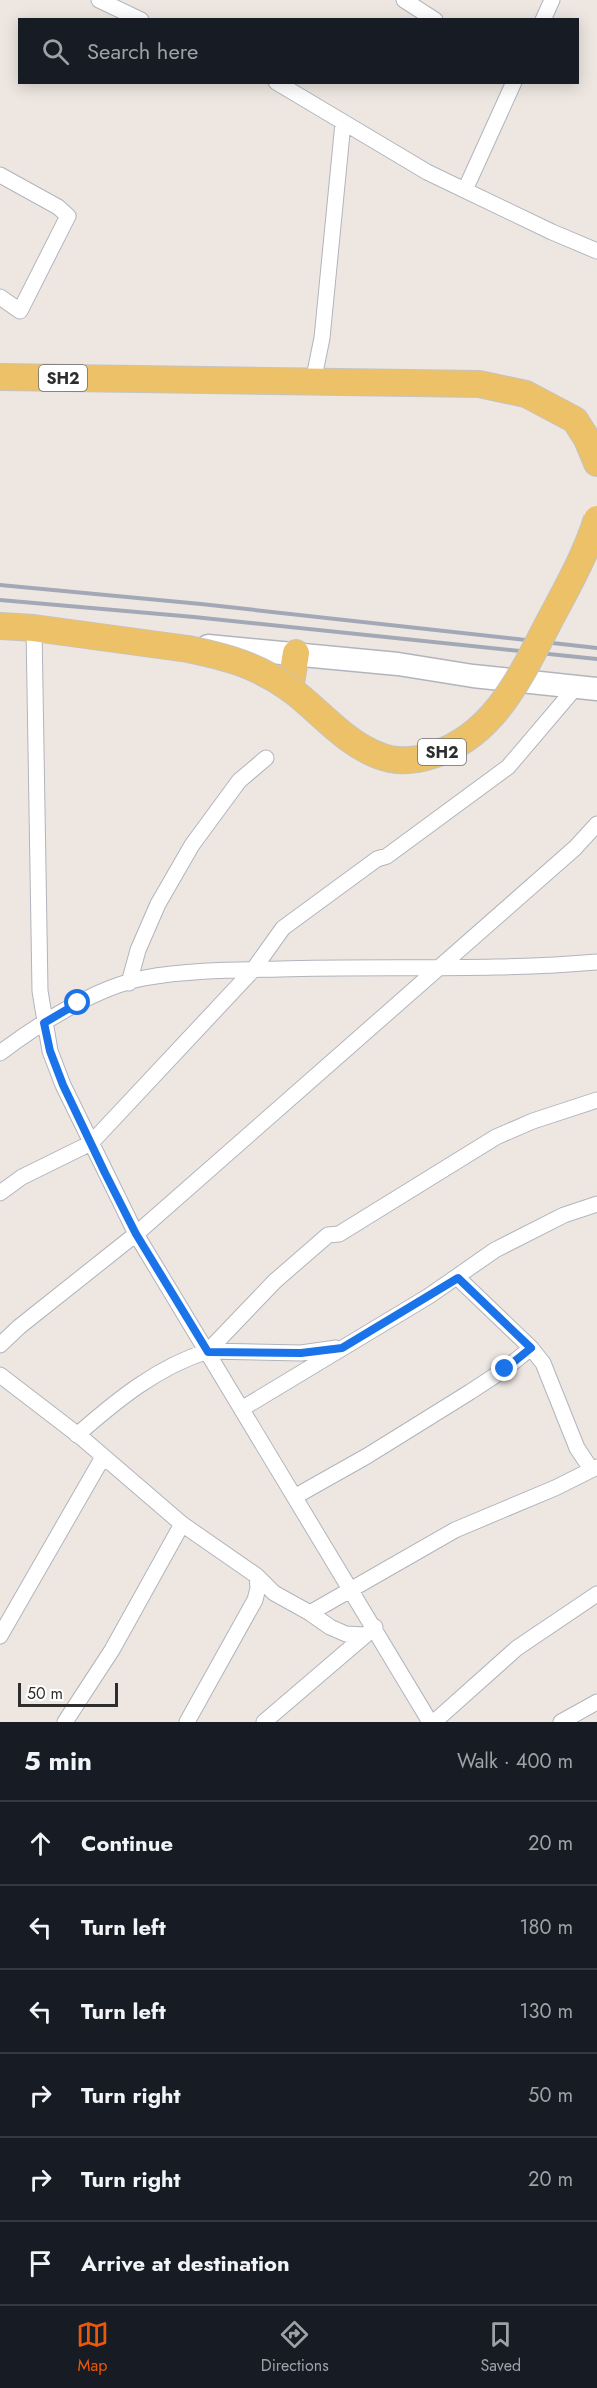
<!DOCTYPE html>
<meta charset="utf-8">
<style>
body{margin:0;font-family:Jost,sans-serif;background:#242831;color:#f1f3f6}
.scale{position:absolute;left:18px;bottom:15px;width:100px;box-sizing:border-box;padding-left:6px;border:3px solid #2e2e2e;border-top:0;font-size:16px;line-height:21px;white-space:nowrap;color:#2e2e2e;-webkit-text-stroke:4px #fff;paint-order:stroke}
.stop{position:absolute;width:18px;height:18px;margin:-14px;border:4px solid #1a73e8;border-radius:50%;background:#fff}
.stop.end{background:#1a73e8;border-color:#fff;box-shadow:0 2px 6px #0008}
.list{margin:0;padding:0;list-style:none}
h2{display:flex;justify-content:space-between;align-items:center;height:78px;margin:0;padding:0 24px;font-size:26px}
h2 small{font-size:20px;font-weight:400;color:#9ea1a6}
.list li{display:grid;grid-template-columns:39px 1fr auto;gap:18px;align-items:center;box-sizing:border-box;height:84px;padding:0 24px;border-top:2px solid #363941}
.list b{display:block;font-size:22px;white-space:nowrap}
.list em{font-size:20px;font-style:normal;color:#9ea1a6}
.icon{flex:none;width:33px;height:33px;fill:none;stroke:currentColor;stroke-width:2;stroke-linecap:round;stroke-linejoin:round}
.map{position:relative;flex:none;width:597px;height:1722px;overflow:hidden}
.search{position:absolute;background:#171b24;box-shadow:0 3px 15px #0003;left:18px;right:18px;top:18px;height:66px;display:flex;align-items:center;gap:15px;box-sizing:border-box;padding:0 21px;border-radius:0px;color:#9ea1a6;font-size:22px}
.sheet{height:582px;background:#171b24}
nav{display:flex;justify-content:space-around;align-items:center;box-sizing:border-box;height:84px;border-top:2px solid #363941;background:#171b24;font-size:16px;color:#9ea1a6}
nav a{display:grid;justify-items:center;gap:3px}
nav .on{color:#ea580c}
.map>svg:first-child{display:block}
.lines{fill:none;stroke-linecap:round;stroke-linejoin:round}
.street-casing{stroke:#b1b4bd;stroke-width:17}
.secondary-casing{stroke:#b1b4bd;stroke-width:25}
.primary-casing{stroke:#c4c4c4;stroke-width:28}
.street{stroke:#fff;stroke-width:15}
.secondary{stroke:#fff;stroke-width:22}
.primary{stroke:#edc167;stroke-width:26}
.rail{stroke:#a3a8b7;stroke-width:4}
.primary-bridge-casing{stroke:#c4c4c4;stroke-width:28;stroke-linecap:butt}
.primary-bridge{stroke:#edc167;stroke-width:26}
.route{stroke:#1a73e8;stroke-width:8}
.labels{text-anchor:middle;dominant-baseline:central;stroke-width:4.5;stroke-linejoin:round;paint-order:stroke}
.shield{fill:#fff;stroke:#6d6d6d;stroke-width:1.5}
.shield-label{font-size:16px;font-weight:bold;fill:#2e2e2e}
</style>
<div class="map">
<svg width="597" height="1722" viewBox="0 0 597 1722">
<rect width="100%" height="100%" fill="#eee7e1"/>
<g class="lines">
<defs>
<path id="street" d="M99,0l42,20
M404,0l31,20
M543,20l9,-20
M276,82l151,90 125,60 45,19
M0,175l58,32 10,9 -48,95 -20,-14
M465,190l49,-108
M313,382l9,-44 21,-215
M34,628l6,363 10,60 13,34 73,149 294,488
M129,983l9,-33 20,-46 34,-59 47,-64 27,-23
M0,1053c38,-29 97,-66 144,-75 44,-8 91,-8 136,-9 105,-3 212,2 317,-7
M0,1193l22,-16 69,-34 162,-173 30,-42 94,-69 10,-3 121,-89 68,-80
M458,1278l73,70 12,15 34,85 14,21
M0,1345l19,-18 117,-93 439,-386 22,-24
M208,1351l67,-70 53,-46 11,-1 157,-97 37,-16 64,-21
M0,1375l82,63 100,86 75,52 1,12 -3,12 -68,122
M243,1408l186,-112 66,-46 69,-35 33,-11
M77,1435c40,-35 80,-68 131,-84l93,2 35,-5
M296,1496l71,-40 103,-64 35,-23 26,-21
M257,1576l17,17 36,20 20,14 16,7 19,1
M310,1613l145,-83 100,-42 42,-21
M0,1636l103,-179
M65,1722l47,-72 70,-126
M264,1722l111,-95
M434,1722l83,-74 80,-54
M561,1722l36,-20"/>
<path id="secondary" d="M208,646l190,18 75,12 124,13"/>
<path id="primary" d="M0,377l479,7 47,10 49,26 12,19 10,24
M0,626l34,2 154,21
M290,689l6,-36"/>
</defs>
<use href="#street" class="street-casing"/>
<use href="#secondary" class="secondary-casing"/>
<use href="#primary" class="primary-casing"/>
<use href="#street" class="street"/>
<use href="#secondary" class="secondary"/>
<use href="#primary" class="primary"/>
<path class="rail" d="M0,585l201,19 396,44
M0,600l194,17 403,42"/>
<defs>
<path id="primary-bridge" d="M188,649c39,8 68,16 101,39 30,22 55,55 91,68 18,7 35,5 53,-1 63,-20 89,-82 118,-137 17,-32 35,-64 46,-99"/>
</defs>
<use href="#primary-bridge" class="primary-bridge-casing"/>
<use href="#primary-bridge" class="primary-bridge"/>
</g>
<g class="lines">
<path class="route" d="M78,1003l-34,20 6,28 13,34 42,88 31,61 72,118 93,1 41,-5 116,-70 73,70 -26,21"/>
</g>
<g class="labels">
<g class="shield">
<rect x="39" y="365" width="48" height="26" rx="4.5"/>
<rect x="418" y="739" width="48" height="26" rx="4.5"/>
</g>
<g class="shield-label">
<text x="63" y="378">SH2</text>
<text x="442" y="752">SH2</text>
</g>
</g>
</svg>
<div class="scale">50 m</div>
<div class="stop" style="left:78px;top:1003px"></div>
<div class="stop end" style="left:505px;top:1369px"></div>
<div class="search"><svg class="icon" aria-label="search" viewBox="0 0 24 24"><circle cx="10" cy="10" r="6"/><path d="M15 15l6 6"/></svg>Search here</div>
</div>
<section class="sheet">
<h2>5 min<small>Walk · 400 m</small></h2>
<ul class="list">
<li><svg class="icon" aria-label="ahead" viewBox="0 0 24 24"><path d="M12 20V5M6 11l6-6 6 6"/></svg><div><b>Continue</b></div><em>20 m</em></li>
<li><svg class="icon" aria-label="left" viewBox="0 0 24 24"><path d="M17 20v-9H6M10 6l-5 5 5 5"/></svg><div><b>Turn left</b></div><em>180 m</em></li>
<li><svg class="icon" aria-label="left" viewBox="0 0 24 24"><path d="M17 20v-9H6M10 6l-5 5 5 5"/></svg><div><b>Turn left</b></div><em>130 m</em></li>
<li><svg class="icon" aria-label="right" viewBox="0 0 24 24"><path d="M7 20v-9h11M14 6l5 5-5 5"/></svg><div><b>Turn right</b></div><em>50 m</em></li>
<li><svg class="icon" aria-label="right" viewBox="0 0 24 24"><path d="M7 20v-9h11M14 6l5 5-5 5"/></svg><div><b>Turn right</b></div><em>20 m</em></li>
<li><svg class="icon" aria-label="arrive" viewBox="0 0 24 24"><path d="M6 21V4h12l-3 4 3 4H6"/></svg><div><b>Arrive at destination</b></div></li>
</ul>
</section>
<nav>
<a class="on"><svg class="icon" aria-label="map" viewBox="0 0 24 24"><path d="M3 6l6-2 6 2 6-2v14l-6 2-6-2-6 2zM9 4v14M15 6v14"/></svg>Map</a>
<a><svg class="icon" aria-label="directions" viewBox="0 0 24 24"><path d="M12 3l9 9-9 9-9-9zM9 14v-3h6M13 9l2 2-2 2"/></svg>Directions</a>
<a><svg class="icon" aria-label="saved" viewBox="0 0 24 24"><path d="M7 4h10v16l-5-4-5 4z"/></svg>Saved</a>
</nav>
